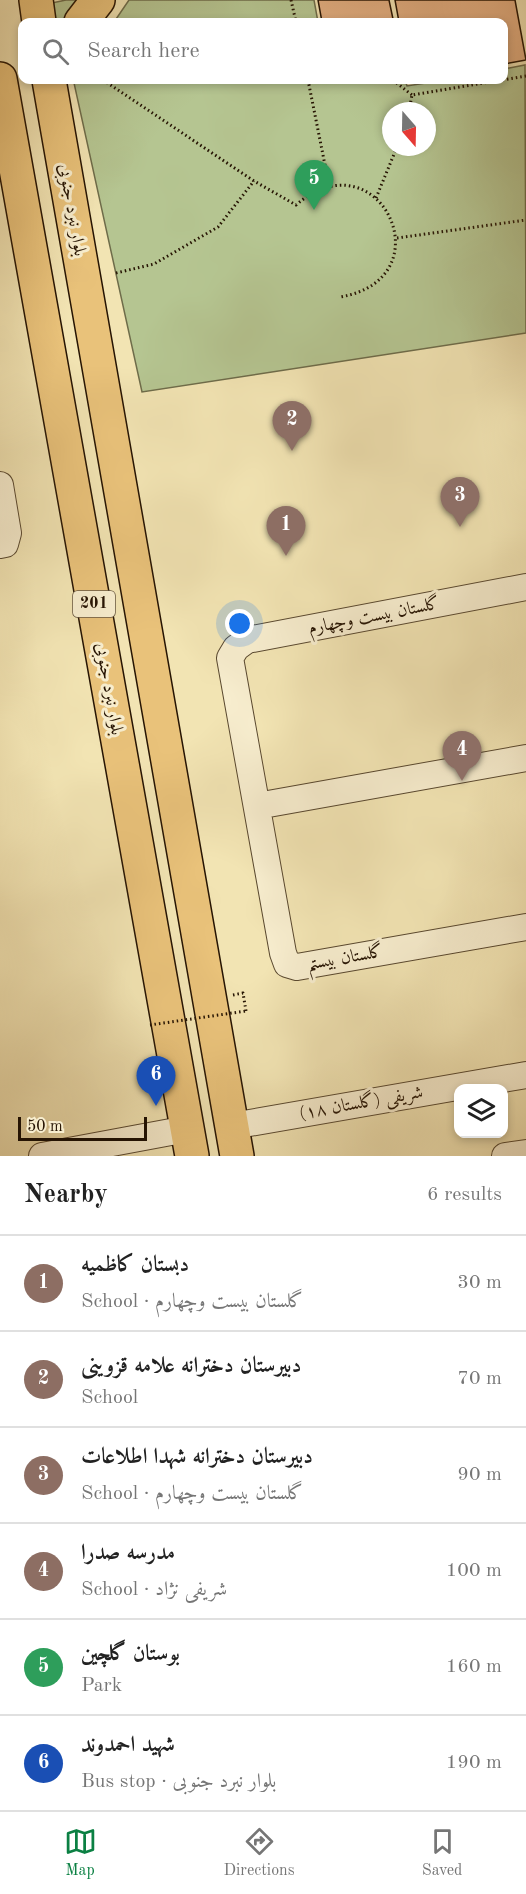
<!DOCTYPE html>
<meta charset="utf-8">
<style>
body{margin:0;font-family:"Old Standard TT",Amiri,serif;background:#f2f2f2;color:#222}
.controls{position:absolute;right:18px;bottom:18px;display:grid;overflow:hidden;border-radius:12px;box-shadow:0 3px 9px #0003}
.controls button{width:54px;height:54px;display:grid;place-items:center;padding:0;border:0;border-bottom:2px solid #e0e0e0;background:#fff;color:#222;font:30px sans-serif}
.compass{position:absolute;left:382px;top:102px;width:54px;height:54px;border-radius:50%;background:#fff;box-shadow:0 3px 9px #0003;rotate:160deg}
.scale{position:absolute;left:18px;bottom:15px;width:129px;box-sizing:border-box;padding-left:6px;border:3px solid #261403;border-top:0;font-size:16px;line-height:21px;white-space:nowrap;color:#261403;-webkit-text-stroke:4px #f7edce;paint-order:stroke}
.you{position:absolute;left:240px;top:624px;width:21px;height:21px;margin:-15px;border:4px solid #fff;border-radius:50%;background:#1a73e8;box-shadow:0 0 0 9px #1a73e833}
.badge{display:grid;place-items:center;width:39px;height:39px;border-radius:50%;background:#0b8043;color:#fff;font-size:20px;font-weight:700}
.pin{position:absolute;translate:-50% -50px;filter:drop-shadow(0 2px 3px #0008)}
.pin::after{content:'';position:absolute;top:32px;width:21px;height:18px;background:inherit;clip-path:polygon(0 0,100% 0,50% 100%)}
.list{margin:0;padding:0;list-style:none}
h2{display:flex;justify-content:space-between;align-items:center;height:78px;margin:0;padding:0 24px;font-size:26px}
h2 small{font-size:20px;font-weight:400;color:#767676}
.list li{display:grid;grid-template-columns:39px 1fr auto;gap:18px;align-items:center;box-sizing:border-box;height:96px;padding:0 24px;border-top:2px solid #e0e0e0}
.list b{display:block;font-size:22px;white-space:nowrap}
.list p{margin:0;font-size:20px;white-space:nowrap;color:#767676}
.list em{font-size:20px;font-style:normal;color:#767676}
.icon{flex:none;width:33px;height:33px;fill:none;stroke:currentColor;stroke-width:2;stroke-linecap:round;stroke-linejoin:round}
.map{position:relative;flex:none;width:526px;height:1156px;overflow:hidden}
.search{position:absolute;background:#fff;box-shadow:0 3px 9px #0003;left:18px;right:18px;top:18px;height:66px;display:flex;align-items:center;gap:15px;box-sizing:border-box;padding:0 21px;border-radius:12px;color:#767676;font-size:22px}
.sheet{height:654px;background:#fff}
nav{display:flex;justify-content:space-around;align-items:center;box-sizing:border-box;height:84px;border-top:2px solid #e0e0e0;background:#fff;font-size:16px;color:#767676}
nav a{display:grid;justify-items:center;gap:3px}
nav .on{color:#0b8043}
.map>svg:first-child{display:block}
.green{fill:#b5c591;stroke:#6e6c4a;stroke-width:1.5;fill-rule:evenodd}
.building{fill:#e2ae81;stroke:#261403;stroke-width:1.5}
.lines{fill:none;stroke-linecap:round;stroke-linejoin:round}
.minor-casing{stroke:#59482f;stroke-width:28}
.major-casing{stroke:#261403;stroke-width:36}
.path{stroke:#261403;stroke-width:3;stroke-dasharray:1.5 3;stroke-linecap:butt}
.minor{stroke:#f7edce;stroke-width:26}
.major{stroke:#e9c27a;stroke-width:33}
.path-bridge{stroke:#261403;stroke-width:3;stroke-dasharray:1.5 3;stroke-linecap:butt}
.labels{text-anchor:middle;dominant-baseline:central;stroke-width:6;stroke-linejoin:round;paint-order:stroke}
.shield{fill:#f7edce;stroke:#655540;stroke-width:1.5}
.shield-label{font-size:16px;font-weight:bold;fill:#261403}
.street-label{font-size:18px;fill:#261403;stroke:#f7edce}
</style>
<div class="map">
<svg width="526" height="1156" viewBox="0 0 526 1156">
<rect width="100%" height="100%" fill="#f2e4b3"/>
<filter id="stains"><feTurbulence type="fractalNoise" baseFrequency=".00333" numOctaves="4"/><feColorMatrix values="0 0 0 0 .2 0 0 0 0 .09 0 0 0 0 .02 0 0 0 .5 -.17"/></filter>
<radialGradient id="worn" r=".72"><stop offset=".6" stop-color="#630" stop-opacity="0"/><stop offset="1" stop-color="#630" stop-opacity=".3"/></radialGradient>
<path class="green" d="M66,0h21l-18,22h-18l-4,-18z
M129,0h185l4,22h-204z
M525,65l1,268 -384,59 -68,-309 2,-3h329l2,6 38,-6h59v-11zM391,111h36v36h-36z"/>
<path class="building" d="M318,0h71l4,19 -18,3h-53z
M395,0h120l11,60 -22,4v-42h-105z"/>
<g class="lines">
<defs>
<path id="minor" d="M0,485l8,48 -3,11 -5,1
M526,587l-279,53 -11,8 -6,10 53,295 4,11 10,3 229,-40
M257,806l269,-48
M232,1126l294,-51
M42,1156l145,-27
M505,1156l21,-3"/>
<path id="major" d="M36,0l3,22
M81,22l17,-22
M0,79l192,1077
M49,80l188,1076"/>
</defs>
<use href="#minor" class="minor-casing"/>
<use href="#major" class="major-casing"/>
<path class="path" d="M291,0l5,22
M103,80l151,101 42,24c83,-72 152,74 44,92
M308,80l21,105
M393,80l19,15
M409,111l3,-16 114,-19
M376,198l21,-51
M397,238l129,-18
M116,273l38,-9 64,-37 36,-46
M233,995l10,-2 3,18"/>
<use href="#minor" class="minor"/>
<use href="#major" class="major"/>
<path class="path-bridge" d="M150,1025l96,-14"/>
</g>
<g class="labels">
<rect class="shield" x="73" y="591" width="42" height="26" rx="4.5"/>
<g class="shield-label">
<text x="94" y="604">201</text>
</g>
<g class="street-label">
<text transform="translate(72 210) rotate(80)">بلوار نبرد جنوبی</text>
<text transform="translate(374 616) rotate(-11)">گلستان بیست وچهارم</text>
<text transform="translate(109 689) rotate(80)">بلوار نبرد جنوبی</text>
<text transform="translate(345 958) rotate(-10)">گلستان بیستم</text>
<text transform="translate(361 1103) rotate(-10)">شریفی (گلستان ۱۸)</text>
</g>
</g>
<rect width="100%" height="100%" filter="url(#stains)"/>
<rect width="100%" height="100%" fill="url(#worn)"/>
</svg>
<div class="controls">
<button><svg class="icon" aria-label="layers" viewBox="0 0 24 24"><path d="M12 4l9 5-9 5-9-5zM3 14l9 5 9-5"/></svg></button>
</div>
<svg class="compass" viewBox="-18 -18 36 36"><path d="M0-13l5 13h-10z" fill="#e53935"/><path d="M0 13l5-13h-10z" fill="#767676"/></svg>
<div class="scale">50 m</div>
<div class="you"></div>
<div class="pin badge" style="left:286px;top:556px;background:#8d6e63">1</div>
<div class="pin badge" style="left:292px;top:451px;background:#8d6e63">2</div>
<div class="pin badge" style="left:460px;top:527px;background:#8d6e63">3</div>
<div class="pin badge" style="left:462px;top:781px;background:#8d6e63">4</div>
<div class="pin badge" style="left:314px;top:210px;background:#2e9e5b">5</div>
<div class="pin badge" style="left:156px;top:1106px;background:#1a4fb4">6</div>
<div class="search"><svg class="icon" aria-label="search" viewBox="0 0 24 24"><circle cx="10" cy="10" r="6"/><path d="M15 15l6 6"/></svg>Search here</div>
</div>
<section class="sheet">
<h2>Nearby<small>6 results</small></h2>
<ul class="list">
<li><span class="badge" style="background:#8d6e63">1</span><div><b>دبستان کاظمیه</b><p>School · گلستان بیست وچهارم</p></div><em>30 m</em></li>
<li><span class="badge" style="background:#8d6e63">2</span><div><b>دبیرستان دخترانه علامه قزوینی</b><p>School</p></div><em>70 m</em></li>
<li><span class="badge" style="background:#8d6e63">3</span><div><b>دبیرستان دخترانه شهدا اطلاعات</b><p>School · گلستان بیست وچهارم</p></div><em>90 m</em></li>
<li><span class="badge" style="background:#8d6e63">4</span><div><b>مدرسه صدرا</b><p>School · شریفی نژاد</p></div><em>100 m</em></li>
<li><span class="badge" style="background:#2e9e5b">5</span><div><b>بوستان گلچین</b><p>Park</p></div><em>160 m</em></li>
<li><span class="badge" style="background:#1a4fb4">6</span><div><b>شهید احمدوند</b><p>Bus stop · بلوار نبرد جنوبی</p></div><em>190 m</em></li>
</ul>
</section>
<nav>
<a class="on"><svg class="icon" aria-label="map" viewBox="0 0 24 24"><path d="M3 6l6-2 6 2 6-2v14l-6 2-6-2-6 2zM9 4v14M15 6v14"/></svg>Map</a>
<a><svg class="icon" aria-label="directions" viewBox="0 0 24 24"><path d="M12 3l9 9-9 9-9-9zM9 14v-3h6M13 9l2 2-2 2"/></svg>Directions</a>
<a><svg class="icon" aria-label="saved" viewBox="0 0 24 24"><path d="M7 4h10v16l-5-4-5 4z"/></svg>Saved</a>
</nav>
